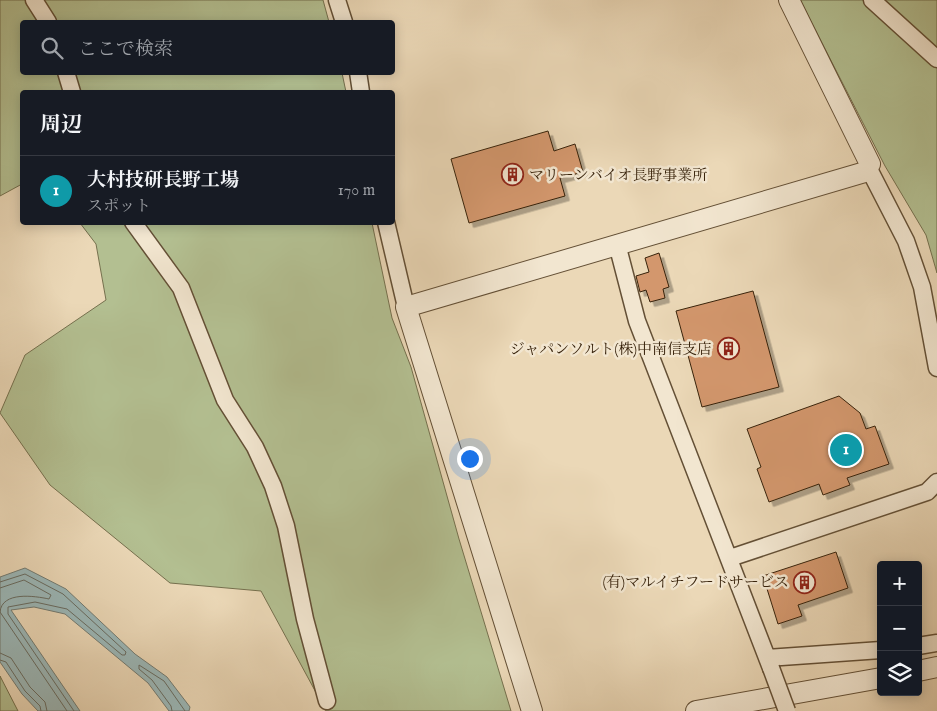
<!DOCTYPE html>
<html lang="ja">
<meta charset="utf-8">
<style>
body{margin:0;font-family:"IM FELL English","Noto Serif JP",serif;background:#242831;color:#f1f3f6}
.controls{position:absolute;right:15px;bottom:15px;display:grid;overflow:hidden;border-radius:5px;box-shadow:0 2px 12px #0003}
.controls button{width:45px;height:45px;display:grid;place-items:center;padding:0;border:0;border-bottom:1px solid #363941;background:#171b24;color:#f1f3f6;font:25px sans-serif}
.you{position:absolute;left:469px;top:458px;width:18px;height:18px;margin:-12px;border:4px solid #fff;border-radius:50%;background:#1a73e8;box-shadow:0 0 0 8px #1a73e833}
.badge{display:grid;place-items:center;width:32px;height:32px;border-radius:50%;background:#d93025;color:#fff;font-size:16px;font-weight:700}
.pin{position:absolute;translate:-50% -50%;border:2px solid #fff;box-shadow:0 1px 5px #0006}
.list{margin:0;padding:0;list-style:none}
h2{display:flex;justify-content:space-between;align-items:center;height:65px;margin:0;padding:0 20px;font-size:21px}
h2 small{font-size:16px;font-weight:400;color:#9ea1a6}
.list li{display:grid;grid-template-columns:32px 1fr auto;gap:15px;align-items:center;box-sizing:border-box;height:70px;padding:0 20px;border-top:1px solid #363941}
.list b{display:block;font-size:19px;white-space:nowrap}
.list p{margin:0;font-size:16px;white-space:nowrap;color:#9ea1a6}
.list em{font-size:16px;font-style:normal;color:#9ea1a6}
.icon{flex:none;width:28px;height:28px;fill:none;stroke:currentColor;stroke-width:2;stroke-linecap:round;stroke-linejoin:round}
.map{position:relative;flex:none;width:937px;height:711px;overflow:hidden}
.search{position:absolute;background:#171b24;box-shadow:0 2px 12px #0003;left:20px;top:20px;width:375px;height:55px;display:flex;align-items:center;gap:12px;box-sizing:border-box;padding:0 18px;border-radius:5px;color:#9ea1a6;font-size:19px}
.panel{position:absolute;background:#171b24;box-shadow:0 2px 12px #0003;left:20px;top:90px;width:375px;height:135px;border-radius:5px}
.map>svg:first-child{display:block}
.green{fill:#b3bf91;stroke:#75704e}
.water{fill:#9cb8b8;stroke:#747c73}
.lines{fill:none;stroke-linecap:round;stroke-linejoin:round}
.shore{stroke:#6a6d62;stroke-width:1}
.building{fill:#d3976d;stroke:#37220b;filter:url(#shadow)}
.minor-casing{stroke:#645036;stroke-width:19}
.tertiary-casing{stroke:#645036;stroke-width:22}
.minor{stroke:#f2e6d0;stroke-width:16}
.tertiary{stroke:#f2e6d0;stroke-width:20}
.minor-bridge-casing{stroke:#645036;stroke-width:19;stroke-linecap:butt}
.minor-bridge{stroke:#f2e6d0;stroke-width:16}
.labels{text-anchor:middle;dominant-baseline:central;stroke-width:5;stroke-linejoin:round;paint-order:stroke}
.poi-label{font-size:15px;fill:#37220b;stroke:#f2e6d0;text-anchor:end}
</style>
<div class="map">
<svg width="937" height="711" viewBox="0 0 937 711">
<defs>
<filter id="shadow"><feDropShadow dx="4.5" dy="4.5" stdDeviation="0" flood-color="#0004"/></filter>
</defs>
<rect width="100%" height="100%" fill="#ebd8b7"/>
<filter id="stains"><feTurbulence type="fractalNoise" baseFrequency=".004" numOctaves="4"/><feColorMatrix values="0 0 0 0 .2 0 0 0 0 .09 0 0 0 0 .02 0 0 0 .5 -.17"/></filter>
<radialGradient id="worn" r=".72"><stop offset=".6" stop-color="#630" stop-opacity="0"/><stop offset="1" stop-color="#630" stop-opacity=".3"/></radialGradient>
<path class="green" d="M0,0h323l6,22h-307v50l320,1 4,19h-324v92l-22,12z
M800,0h137v273l-11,-38 -41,-69z
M80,223h292l20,95 19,49 48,172 52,172h-185l-65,-120 -91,-8 -120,-98 -50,-72 25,-58 81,-55 -10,-56z
M0,676l18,35h-18z"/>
<path class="water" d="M25,568l41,21 69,65 32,23 23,30 -1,4h-20l-21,-28 -83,-69 -31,-7 -23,3 69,101h-42l-16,-17 -22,-32v-85z"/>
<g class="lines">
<path class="shore" d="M0,582l25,-8 38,20 63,58 -1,3h-3l-55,-46 -32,-7 -27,5v7l66,97
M0,588l24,-8 27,15 -2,4c-14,-3 -47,-8 -49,13l67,99
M0,653l11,5 19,29 15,15 2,9
M0,660l6,2 19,29 15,15 1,5
M172,711l-1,-5 -19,-26 -13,-11v-4l25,16 21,30"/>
</g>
<path class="building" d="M548,131l6,20 21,-7 8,28 -23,6 5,18 -96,27 -18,-64z
M659,253l10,34 -6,2 2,9 -15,4 -4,-12 -6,2 -4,-16 13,-4 -4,-14z
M753,291l26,96 -77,20 -26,-96z
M839,396l21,17 6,16 9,-3 14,38 -42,14 3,7 -27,10 -4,-11 -50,18 -12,-33 4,-2 -14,-38z
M836,552l12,36 -50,17 4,11 -24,8 -15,-48z"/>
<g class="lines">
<defs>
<path id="minor" d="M34,0l14,22
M337,0l7,22
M872,0l65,59
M66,72l6,20
M358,72l3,20
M869,169l37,72 16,46 15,81
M133,222l48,66 44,112 30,47 18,39 13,40 19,93 22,82
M386,222l20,85
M617,244l20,77 134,347
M730,558l197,-66 10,-10
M918,646l19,-3
M767,658l114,-8"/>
<path id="tertiary" d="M918,671l19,-4
M532,711l-126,-404 459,-135 5,-8 -81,-164
M696,711l185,-33"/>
</defs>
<use href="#minor" class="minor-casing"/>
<use href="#tertiary" class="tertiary-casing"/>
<use href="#minor" class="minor"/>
<use href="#tertiary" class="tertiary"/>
<defs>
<path id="minor-bridge" d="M771,668l16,43"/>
</defs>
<use href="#minor-bridge" class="minor-bridge-casing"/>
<use href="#minor-bridge" class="minor-bridge"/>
</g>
<defs>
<symbol id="building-ring" viewBox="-11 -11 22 22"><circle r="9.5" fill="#f2e6d0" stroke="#8f2418" stroke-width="1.5"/><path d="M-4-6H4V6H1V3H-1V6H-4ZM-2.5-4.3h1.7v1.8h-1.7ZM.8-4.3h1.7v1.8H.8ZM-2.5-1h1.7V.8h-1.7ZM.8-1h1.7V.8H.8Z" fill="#8f2418"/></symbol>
</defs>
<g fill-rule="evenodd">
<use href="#building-ring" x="500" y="162" width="25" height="25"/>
<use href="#building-ring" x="716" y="336" width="25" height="25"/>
<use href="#building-ring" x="792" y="570" width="25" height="25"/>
</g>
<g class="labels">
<g class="poi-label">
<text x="529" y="175" text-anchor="start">マリーンバイオ長野事業所</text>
<text x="712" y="349">ジャパンソルト(株)中南信支店</text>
<text x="789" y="582">(有)マルイチフードサービス</text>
</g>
</g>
<rect width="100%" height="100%" filter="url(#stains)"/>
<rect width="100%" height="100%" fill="url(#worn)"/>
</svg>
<div class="controls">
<button>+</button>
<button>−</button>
<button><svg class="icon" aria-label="layers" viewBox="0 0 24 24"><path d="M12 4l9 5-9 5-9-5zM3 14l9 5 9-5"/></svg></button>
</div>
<div class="you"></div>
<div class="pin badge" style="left:846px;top:450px;background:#0f9aa8">1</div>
<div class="search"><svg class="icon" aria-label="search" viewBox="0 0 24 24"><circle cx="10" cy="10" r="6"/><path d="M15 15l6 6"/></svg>ここで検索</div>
<section class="panel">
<h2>周辺<small></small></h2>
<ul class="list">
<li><span class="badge" style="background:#0f9aa8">1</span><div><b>大村技研長野工場</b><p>スポット</p></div><em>170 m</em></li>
</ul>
</section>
</div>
